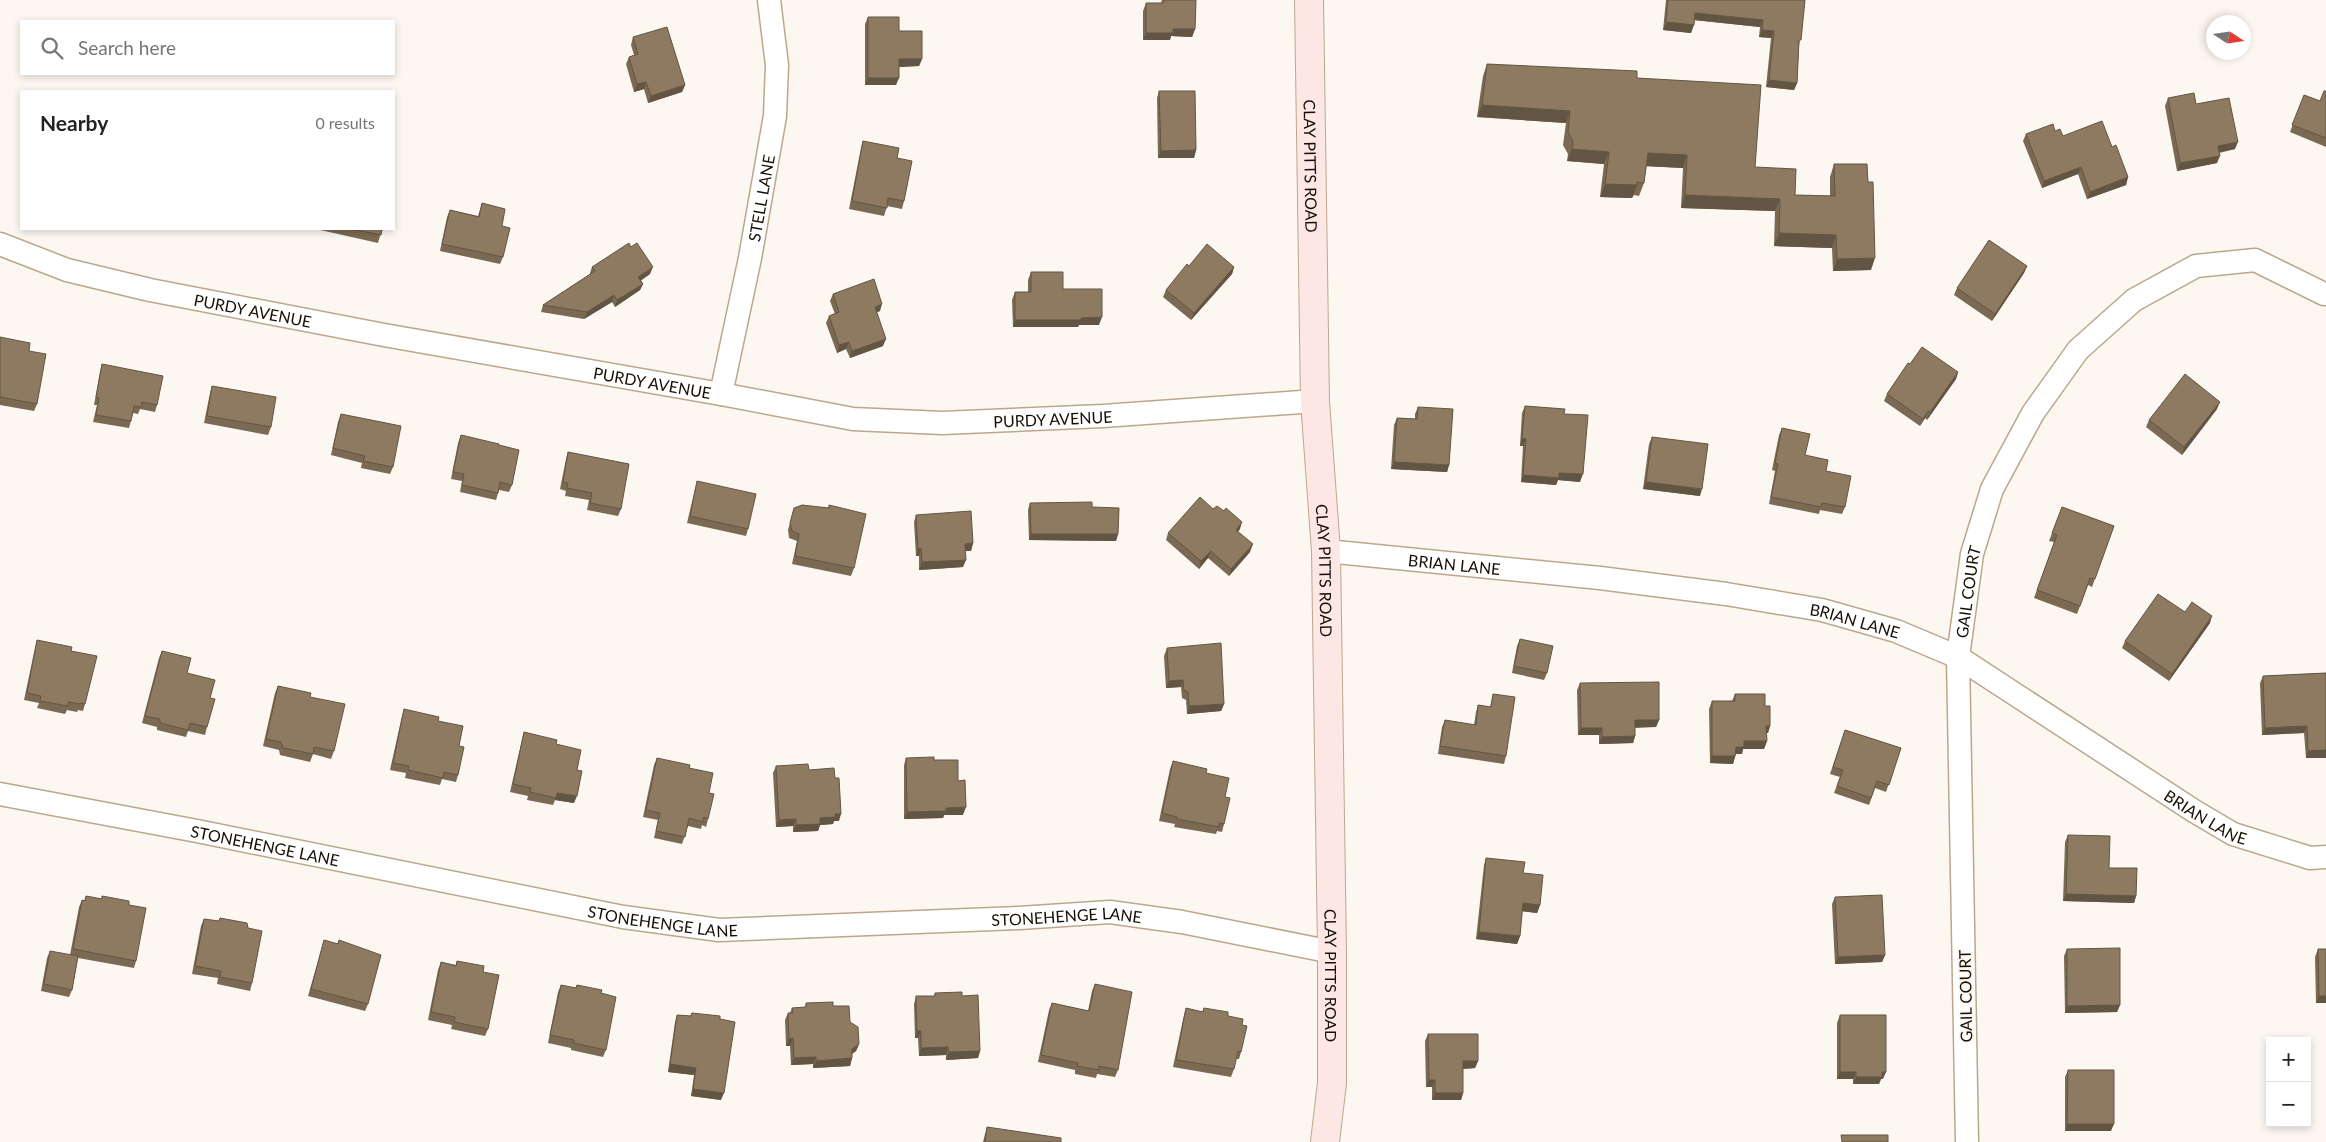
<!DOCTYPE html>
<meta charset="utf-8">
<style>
body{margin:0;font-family:Lato,sans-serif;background:#f2f2f2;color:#222}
.controls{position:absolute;right:15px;bottom:15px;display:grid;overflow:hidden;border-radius:0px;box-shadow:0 2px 8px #0003}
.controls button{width:45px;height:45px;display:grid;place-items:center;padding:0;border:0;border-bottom:1px solid #e0e0e0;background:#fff;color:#222;font:25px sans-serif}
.compass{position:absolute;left:2206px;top:15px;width:45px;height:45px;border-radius:50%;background:#fff;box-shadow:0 2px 8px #0003;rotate:102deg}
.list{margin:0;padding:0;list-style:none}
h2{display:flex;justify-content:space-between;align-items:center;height:65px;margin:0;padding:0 20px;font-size:21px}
h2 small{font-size:16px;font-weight:400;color:#767676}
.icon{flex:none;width:28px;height:28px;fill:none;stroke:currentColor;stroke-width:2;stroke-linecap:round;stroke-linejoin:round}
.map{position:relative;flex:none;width:2326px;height:1142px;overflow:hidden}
.search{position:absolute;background:#fff;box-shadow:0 2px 8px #0003;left:20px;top:20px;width:375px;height:55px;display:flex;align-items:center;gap:12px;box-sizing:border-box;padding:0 18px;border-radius:0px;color:#767676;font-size:19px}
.panel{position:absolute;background:#fff;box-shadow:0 2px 8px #0003;left:20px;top:90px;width:375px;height:140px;border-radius:0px}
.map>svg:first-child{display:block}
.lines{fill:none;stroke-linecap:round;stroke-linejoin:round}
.street-casing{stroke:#bca78c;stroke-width:25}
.secondary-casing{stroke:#bca78c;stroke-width:30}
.street{stroke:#fff;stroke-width:22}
.secondary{stroke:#fce7e5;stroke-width:28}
.wall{fill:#7a6953}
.shaded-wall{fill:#635544}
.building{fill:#8e7a61;stroke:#635544}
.labels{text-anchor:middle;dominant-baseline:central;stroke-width:4;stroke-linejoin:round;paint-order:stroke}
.street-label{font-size:16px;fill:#150e05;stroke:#fcf7f1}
</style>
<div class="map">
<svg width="2326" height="1142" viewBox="0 0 2326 1142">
<rect width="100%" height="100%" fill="#fcf7f1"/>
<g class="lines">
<defs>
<g id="street">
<path id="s1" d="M0,244l67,26 83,20 234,45 337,59 132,25 89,4 161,-7 212,-15"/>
<path id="s2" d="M721,394l29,-136 25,-142 2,-51 -8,-65"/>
<path id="s3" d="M1326,551l274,27 126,16 96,16 74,21 62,26 236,154 39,23 77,24 16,-1"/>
<path id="s4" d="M0,794l197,37 426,86 96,13 300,-12 91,-6 72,10 150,30"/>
<path id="s5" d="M1967,1142l-9,-485 14,-103 20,-65 41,-76 45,-63 56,-50 62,-34 59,-6 69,34"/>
</g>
<g id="secondary">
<path id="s6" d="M1309,0l6,401 11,150 6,401v131l-7,59"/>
</g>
</defs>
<use href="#street" class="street-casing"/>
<use href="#secondary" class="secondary-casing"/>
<use href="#street" class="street"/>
<use href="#secondary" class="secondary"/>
</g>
<path class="wall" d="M1162,0h34l-1,29 -3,8 -21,-1 -1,4h-27v-29l3,-8h15z
M1666,0h139l-6,46 -2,37 -3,7 -28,-3 5,-49 -12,-1 1,-10 -65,-7 -4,13 -28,-3z
M868,17l31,14 23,28 -3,7 -20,1 -3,18h-31v-61z
M633,37l52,48 -3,7 -34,11 -4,-14 -10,3 -8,-28 3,-7 5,-2 -3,-10z
M1487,64l150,14 118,89 40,28 35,1v-19l4,-13 37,106 -38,1 -1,-23 -58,-2 1,-35 -94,-3 2,-40 -37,-2 -2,17 -5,13 -5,-1 -2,3 -32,-1 4,-33 -37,-3 1,-7 -5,-9 3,-22 -89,-6 6,-41z
M1159,91l37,59 -2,8h-36l-1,-60z
M2326,91v56l-36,-15 14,-37 16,6z
M2168,98l28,6 39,45 -16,4 -2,10 -40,8 -12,-65z
M2055,131l8,5 49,11 16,30 -2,8 -39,14 -9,-25 -36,14 -19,-47 3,-7z
M863,141l34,17 7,43 -2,8 -15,-3 -3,10 -35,-7 12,-61z
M482,203l21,54 -3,7 -60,-13 7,-34 3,-7 28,6z
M316,229h66l-4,14z
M1189,266l45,1 -2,7 -41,46 -28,-23 3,-7z
M2027,266l-3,7 -32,48 -38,-26 3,-7z
M592,267l58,7 -9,6 2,4 -3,6 -25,17 -3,-5 -28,17 -43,-7 2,-7 47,-31v-1z
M1031,272l32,17 36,36h-20l-1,2h-65l-1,-27 3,-8h13v-12z
M833,294l47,17 -3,1 6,34 -33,12 -4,-9 -9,4 -11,-30 3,-7 6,-2 -5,-13z
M0,337l29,14 8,53 -3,7 -34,-6z
M102,364l55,41 -2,7 -15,-3 -2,5 -5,-1 -2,8 -2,7 -36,-6 4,-17h-3l6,-33z
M1910,364l48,8 -2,7 -29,41 -2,-2 -5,8 -36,-25 3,-7z
M212,386l59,41 -3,8 -64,-12 6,-30z
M1525,406l39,8 16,68 -22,-2 -2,5 -35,-3 2,-36h-3l2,-33z
M1418,407l31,58 -2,7 -56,-3 3,-44 3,-7 18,1v-5z
M2217,409l-35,46 -36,-28 3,-7z
M341,414l52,53 -3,7 -29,-6 1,-5 -31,-8 7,-33z
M1782,428l23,27 21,16 19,36 -3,7 -22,-4 -1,4 -50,-10 6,-33 -3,-1 7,-35z
M461,435l38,10 13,40 -3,7 -10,-2 -3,10 -36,-8 2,-11 -11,-2 7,-36z
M1652,437l48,59 -57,-7 6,-45z
M568,452l53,57 -3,7 -31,-6 2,-10 -24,-4 1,-5 -6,-2 6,-30z
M697,481l51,48 -2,7 -59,-13 8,-34z
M1030,503l62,4 26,27 -2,7 -87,-1 -1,-30z
M829,505l25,63 -3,8 -59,-12 5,-23 -8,-3 -1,-8 6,-22h34z
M2062,507l52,19 -22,61 -4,-2 -11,29 -43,-16 20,-56 -5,-1z
M1213,509l27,20 -2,3 12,20 -21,24 -21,-18 -9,11 -33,-29 2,-7z
M916,515l57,28 -2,8h-5l-3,16 -44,3v-14h-3l-2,-34z
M2185,612l25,11 -41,58 -47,-33 3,-7z
M1520,639l27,34 -3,7 -32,-7 5,-27z
M37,640l34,11 14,53 -2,7 -5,-1 -1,2 -10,-2 -2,4 -28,-6 2,-5 -15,-3 11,-52z
M1167,648l57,56 -3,7 -34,3 -1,-14 -4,-2 -1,-11 -15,1 -2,-32z
M162,651l25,22 23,25 -3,29 -2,8 -17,-4 -2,6 -29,-7v-3l-15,-4 17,-65z
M2326,673v85h-20l-2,-25 -42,2 -2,-52 3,-7z
M1580,683l79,37 -3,7h-21v9l-2,7 -34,1v-9h-21l-1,-45z
M278,686l32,11 24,54 -3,8 -18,-5 -3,8 -30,-7 -1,-5 -16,-4 12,-53z
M1493,694l13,62 -2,8 -66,-10 4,-27 3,-7 29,5 2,-13 2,-7 12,2z
M1735,694l30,12 5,20 -2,7h-2l1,8 -3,8h-21l-1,5h-6l-3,10 -23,-1 -1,-54 3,-8h20z
M404,709l34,12 21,25 -1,29 -2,7 -14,-3 -2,6 -35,-7 1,-5 -16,-3 12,-54z
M1845,730l56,18 -15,44 -11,-4 -6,17 -35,-12 6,-16 -10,-3z
M524,732l32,12 21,26 -3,33 -19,-3 -2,5 -26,-5 1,-4 -18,-4 12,-52z
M657,758l32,10 20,25 -1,26 -2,8 -4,-2 -1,4 -13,-3 -6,18 -28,-6 4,-18 -15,-3 11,-52z
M906,758l28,2 24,21 5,34h-19l-1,3 -39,1v-54z
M1173,761l33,12 19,24 -1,27 -2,8 -5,-1 -1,3 -42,-7 1,-3 -16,-3 11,-52z
M776,766l33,4 30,51h-5l-1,3 -13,1 -2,6 -25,1v-6l-17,1 -3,-54z
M2068,835l68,61 -2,7 -71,-2 2,-59z
M1486,858l37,15 17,32 -3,8 -15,-2 -2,25 -3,8 -41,-5 8,-74z
M86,896l15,3 1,-3 27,9 7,56 -2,7 -56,-10 -6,32 -3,7 -28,-6 6,-33 3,-7 20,4 9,-48 3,-7 2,1z
M1835,897l50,58 -3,7 -47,2 -3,-60z
M220,918l32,65 -2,8 -33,-7 1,-6 -26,-4 9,-48 3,-7 14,2z
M324,940l13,4 2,-4 29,64 -3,7 -57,-15z
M2067,949l53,56 -3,7 -52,1 -1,-57z
M2318,949h8v54h-10l-1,-46z
M457,961l26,11 5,57 -3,7 -34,-7 1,-4 -24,-5 10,-50 3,-8 15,3z
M1095,984l23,86 -3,7 -18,-3 -1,4 -21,-4v-4l-37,-8 11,-52 3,-7 36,8 4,-20z
M561,985l14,3 2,-3 24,8 5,57 -3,7 -32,-7v-2l-23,-5 10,-51z
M935,993l27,3 18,55 -2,7 -32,2v-5l-27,1 -1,-18h-3l-1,-34 2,-8h18z
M806,1003l27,3 17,16 9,22 -3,7 -4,3v4l-2,8 -37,2v-4l-22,1 -1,-19h-4l-1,-26 3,-7h2l2,-5 13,-1z
M1186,1008l16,4 2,-4 24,8 14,9 -1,27 -2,7h-3l-2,10 -3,8 -58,-10 11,-52z
M692,1013l29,87 -30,-4 3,-21 -26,-3 7,-50 2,-7 13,1z
M1840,1015l43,64h-2l-2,5h-26v-5h-16v-56z
M1428,1034l50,27 -3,7 -12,1v24l-2,7h-29v-13h-6l-1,-46z
M2068,1070l43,61h-46v-54z
M987,1127l74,15h-78l2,-8z"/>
<path class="shaded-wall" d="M1695,13l68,7 -3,7 -67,-7z
M1666,22l28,3 -3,8 -28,-3z
M1173,29h22l-3,8 -21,-1 -1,4h-27l3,-7z
M1762,30l12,1 -3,7 -12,-1z
M899,59h23l-3,7 -23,1z
M868,78h31l-3,7h-31z
M1769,80l28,3 -3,7 -28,-3z
M646,82l-2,7 -10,3 3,-8z
M685,85l-3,7 -34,11 3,-7z
M1482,105l88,6 -4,12 -89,-6z
M2238,142l-3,7 -20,4 3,-7z
M1572,149l37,3 -5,12 -37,-3z
M1196,150l-2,8h-36l3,-7z
M1648,153l39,2 -4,13 -40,-2z
M2220,156l-3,7 -40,8 3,-8z
M2081,167l-3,7 -36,14 2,-7z
M2128,177l-2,8 -39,14 3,-7z
M1605,184l32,1 -5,13 -32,-1z
M1685,195l95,4 -5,12 -94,-3z
M1779,233l57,2 -4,13 -58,-2z
M1875,258l-4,12 -38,1 4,-12z
M2027,266l-3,7 -32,48 3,-7z
M653,267l-3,7 -14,10 2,-7z
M1234,267l-2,7 -41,46 3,-7z
M643,284l-3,6 -25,17 2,-7z
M614,295l-2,7 -28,17 3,-7z
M882,304l-2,7 -8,3 3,-7z
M1102,317l-3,8h-20l-1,2h-65l2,-7z
M886,339l-3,7 -33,12 2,-7z
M849,342l-3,7 -9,4 2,-8z
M1958,372l-2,7 -29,41 3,-8z
M2220,402l-3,7 -35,46 2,-8z
M1928,411l-3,7 -5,8 3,-7z
M1522,438l4,1 -3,7h-3z
M1394,462l55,3 -2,7 -56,-3z
M1559,473l24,1 -3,8 -22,-2 -2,5 -35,-3 2,-7z
M1646,482l56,7 -2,7 -57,-7z
M1242,522l-2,7 -7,8 3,-7z
M1031,534h87l-2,7 -87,-1z
M973,543l-2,8h-8l2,-7z
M1253,544l-3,8 -21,24 2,-7z
M921,548l-2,8h-3l2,-7z
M1211,551l-3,7 -9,11 2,-8z
M966,560l-3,7 -44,3 3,-8z
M2212,616l-2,7 -41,58 3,-7z
M1183,680l-2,7 -15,1 3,-7z
M1224,704l-3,7 -34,3 2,-8z
M1635,720h24l-3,7 -23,1z
M1766,726h4l-2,7h-4z
M2307,726l-3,7 -42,2 3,-7z
M1581,728h21l-3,7h-21z
M1635,736l-2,7 -34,1 3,-7z
M1744,741h23l-3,8h-21l-1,5h-9l3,-7z
M2326,750v8h-20l2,-7z
M1712,756h23l-2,8 -23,-1z
M557,793l20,3 -3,7 -19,-3z
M966,807l-3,8h-19l-1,3 -39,1 3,-7 39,-4z
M835,814h6l-2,7h-5l-1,3 -13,1 -2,6 -25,1 3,-7z
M796,819l-3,7 -17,1 3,-7z
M2066,894l70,2 -2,7 -71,-2z
M1523,903l17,2 -3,8 -17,-2z
M1479,932l41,4 -3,8 -41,-5z
M1885,955l-3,7 -47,2 3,-7z
M2319,996h7v7h-10z
M2120,1005l-3,7 -52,1 2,-7z
M917,1031h4l-3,7h-3z
M793,1038l-3,8h-4l3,-7z
M859,1044l-3,7 -7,5 3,-7z
M948,1047l-2,8 -27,1 2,-8z
M980,1051l-2,7 -32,2 3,-8z
M816,1057l-3,7 -22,1 3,-7z
M852,1058l-2,8 -37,2 3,-7z
M1463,1061h15l-3,7 -14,1z
M670,1064l26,4 -2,7 -26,-3z
M1840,1072h16l-3,7h-16z
M1882,1072h4l-3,7h-2l-2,5h-26l3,-7z
M1429,1080h6l-3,7h-6z
M693,1089l31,4 -3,7 -30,-4z
M1435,1093h28l-2,7h-29z
M2067,1124h47l-3,7h-46z"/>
<path class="building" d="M1164,0h32l-1,29h-22v4h-27v-30h17z
M1668,0h137l-4,40h-2l-2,43 -28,-3 5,-49 -12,-1 1,-10 -68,-7 -1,12 -28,-3z
M868,17h31v14h23v28h-23v19h-31z
M667,27l18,58 -34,11 -5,-14 -9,2 -8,-27 9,-3 -5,-17z
M1487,64l150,7v7l124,7 -6,82 41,2 -1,26 40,1 -1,-32h33l1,18h5l2,76 -38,1 -1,-24 -57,-2 1,-34 -95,-4 2,-40 -39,-2 -4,30 -7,-1v3l-32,-1 4,-32 -37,-3 1,-8 -5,-9 2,-21 -88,-6z
M1159,91h36l1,59 -35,1z
M2324,91h2v47l-34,-13 12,-30 16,6z
M2194,93l2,11 33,-6 9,44 -20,4 2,10 -40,7 -12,-65z
M2102,121l10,26 4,-2 12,32 -38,15 -9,-25 -37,14 -18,-47 27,-10 2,7 5,-2 3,7z
M863,141l36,7 -2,10 15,3 -8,40 -16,-3 -1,10 -35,-7z
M482,203l23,6 -3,17 8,2 -7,29 -61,-13 8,-34 29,7z
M351,229h31l-1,6z
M1989,240l38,26 -32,48 -38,-26z
M629,243l2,4 6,-4 16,24 -15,10 5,7 -26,16 -3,-5 -27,17 -44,-7 52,-34 -3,-4z
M1207,244l27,23 -40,46 -28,-23 21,-26 2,2z
M1031,272h32v17h39v28l-21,1v2h-66v-28h16z
M874,279l8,25 -7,3 11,32 -34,12 -3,-9 -10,3 -10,-29 10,-4 -6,-18z
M0,337l30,6 -1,8 17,3 -9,50 -37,-7z
M1922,347l36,25 -28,40 -2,-1 -5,8 -36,-25 21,-31 2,1z
M102,364l61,12 -6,29 -15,-3 -1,5 -7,-1 -3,15 -35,-6 3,-17 -3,-1z
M2185,374l35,28 -36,45 -35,-27z
M212,386l64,11 -5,30 -64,-11z
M1525,406l40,3 -1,5 24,1 -5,59 -24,-1v5l-36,-3 3,-36 -4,-1z
M1418,407l35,2 -4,56 -55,-3 3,-44 20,1z
M341,414l60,12 -8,41 -30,-6 2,-5 -32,-8z
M1782,428l28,6 -5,21 23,5 -2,11 25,5 -6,31 -23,-4 -1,4 -50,-10 7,-33 -3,-1z
M461,435l38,9v1l20,5 -7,35 -12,-3 -2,11 -36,-8 2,-11 -11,-2z
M1652,437l56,7 -6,45 -56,-7z
M568,452l61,12 -8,45 -31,-6 2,-10 -25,-5 1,-5 -5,-1z
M697,481l59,13 -8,35 -58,-13z
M1200,497l13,12 4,-3 7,5 2,-3 16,14 -6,8 17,14 -22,25 -20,-18 -10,10 -33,-28z
M1092,502v5l27,1 -1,26h-87l-1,-31z
M802,505l27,3v-3l37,9 -12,54 -59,-12 4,-22 -7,-3 -2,-8 4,-15z
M2062,507l52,19 -19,53 -5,-1 -10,28 -43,-16 20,-55 -5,-2z
M971,511l2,32 -8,1 1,16 -44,2 -1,-14 -3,1 -2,-34z
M2158,594l27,18 7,-10 20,14 -40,58 -47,-33z
M1520,639l33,7 -6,27 -33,-7z
M37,640l35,7 -1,4 26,5 -12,48 -5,-1v1l-12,-2v4l-28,-5 1,-5 -14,-3z
M1221,643l3,61 -35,2 -1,-14 -4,-2 -1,-10 -14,1 -2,-33z
M162,651l29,7 -4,15 28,7 -5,18 5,1 -8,28 -17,-4 -2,7 -28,-7v-4l-15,-3z
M2326,673v77l-18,1 -1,-25 -42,2 -2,-52z
M1659,682v38h-24v16l-33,1v-9h-21l-1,-45z
M278,686l33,7 -1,4 35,7 -11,47 -20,-4 -1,7 -30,-6 -2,-6 -15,-3z
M1493,694l22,3 -9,59 -66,-10 5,-26 31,5 2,-20 13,2z
M1735,694h30v12h5v20h-4l1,15h-23v6h-8l-1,9h-23v-55h23z
M404,709l35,8 -1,4 25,5 -4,20 5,1 -6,28 -14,-3 -1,6 -35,-8 1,-4 -16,-3z
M1845,730l56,18 -12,37 -12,-4 -6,17 -34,-12 6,-16 -10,-3z
M524,732l33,8 -1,4 25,6 -4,20 5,1 -5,25 -20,-3 -1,5 -26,-6 1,-4 -18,-4z
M934,757v3h24v21l7,-1 1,27 -20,1v3l-39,1 -1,-54z
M657,758l33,7 -1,3 24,5 -4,20 5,1 -6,25 -4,-2 -1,5 -14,-4 -4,19 -29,-6 4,-18 -14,-3z
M1173,761l34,8 -1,4 23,5 -4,19 5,1 -6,26 -5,-1v4l-42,-8v-2l-15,-4z
M808,764l1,6 25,-2 1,10h4l2,36h-6l1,3 -16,1v6l-24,1v-6l-17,1 -3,-54z
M2068,835l42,1 -1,32h28l-1,28 -70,-2z
M1486,858l39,4 -2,11 20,2 -3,30 -17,-2 -3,33 -41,-4z
M1882,895l3,60 -47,2 -3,-60z
M86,896l16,3v-3l27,5v4l17,3 -10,53 -63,-12 9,-49 3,1z
M220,918l27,5 1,5 14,3 -10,52 -32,-6 1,-6 -26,-5 9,-47 15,2z
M324,940l14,4 1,-4 42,15 -13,49 -57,-15z
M2120,948v57l-53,1v-57z
M2318,949h8v47h-7z
M50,951l28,5 -6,34 -28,-6z
M457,961l27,5 -1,6 16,3 -11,54 -34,-7 1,-5 -24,-5 10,-50 15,4z
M1095,984l37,8 -14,78 -19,-4v4l-22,-4 1,-3 -37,-8 11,-52 37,8z
M561,985l15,3 1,-3 25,5 -1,3 15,4 -10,53 -32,-7v-3l-24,-5z
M962,992v4l16,-1 2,56 -31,1 -1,-5 -27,1v-17h-4l-1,-35h19v-3z
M833,1002v4h16l1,16 8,5 1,17 -7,5v9l-36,3v-4l-22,1 -1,-20 -4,1 -1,-26h5l-1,-5 14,-1v-4z
M1186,1008l17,4 1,-4 24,4v4l15,3 -1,6 5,1 -6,26 -3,-1 -4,18 -58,-9z
M692,1013l28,3v3l15,3 -11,71 -31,-4 3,-21 -26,-4 7,-49 14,1z
M1840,1015h46v57h-4v5h-26v-5h-16z
M1428,1034h50v27h-15v32h-28v-13h-6z
M2068,1070h46v54h-47z
M987,1127l74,11v4h-76z
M1841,1135h47v7h-46z"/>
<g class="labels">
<g class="street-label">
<text stroke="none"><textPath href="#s6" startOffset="166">CLAY PITTS ROAD</textPath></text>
<text stroke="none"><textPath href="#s2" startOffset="200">STELL LANE</textPath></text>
<text stroke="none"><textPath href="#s1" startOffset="262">PURDY AVENUE</textPath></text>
<text stroke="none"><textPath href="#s1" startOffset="668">PURDY AVENUE</textPath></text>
<text stroke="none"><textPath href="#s1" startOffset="1072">PURDY AVENUE</textPath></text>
<text stroke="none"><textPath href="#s3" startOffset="129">BRIAN LANE</textPath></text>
<text stroke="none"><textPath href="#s6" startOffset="571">CLAY PITTS ROAD</textPath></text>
<text stroke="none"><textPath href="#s5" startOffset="551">GAIL COURT</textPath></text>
<text stroke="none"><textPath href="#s3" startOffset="534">BRIAN LANE</textPath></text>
<text stroke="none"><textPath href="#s3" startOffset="939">BRIAN LANE</textPath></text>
<text stroke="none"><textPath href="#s4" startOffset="270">STONEHENGE LANE</textPath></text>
<text stroke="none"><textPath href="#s4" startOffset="675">STONEHENGE LANE</textPath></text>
<text stroke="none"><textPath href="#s4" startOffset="1080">STONEHENGE LANE</textPath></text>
<text stroke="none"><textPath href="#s6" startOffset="976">CLAY PITTS ROAD</textPath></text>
<text transform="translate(1965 996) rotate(-91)">GAIL COURT</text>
</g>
</g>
</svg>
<div class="controls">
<button>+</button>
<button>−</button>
</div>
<svg class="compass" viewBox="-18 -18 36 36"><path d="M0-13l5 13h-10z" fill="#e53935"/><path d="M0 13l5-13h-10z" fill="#767676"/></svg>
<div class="search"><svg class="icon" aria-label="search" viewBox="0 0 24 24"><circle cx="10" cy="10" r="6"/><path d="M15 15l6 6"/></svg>Search here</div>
<section class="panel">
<h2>Nearby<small>0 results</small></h2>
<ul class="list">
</ul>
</section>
</div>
